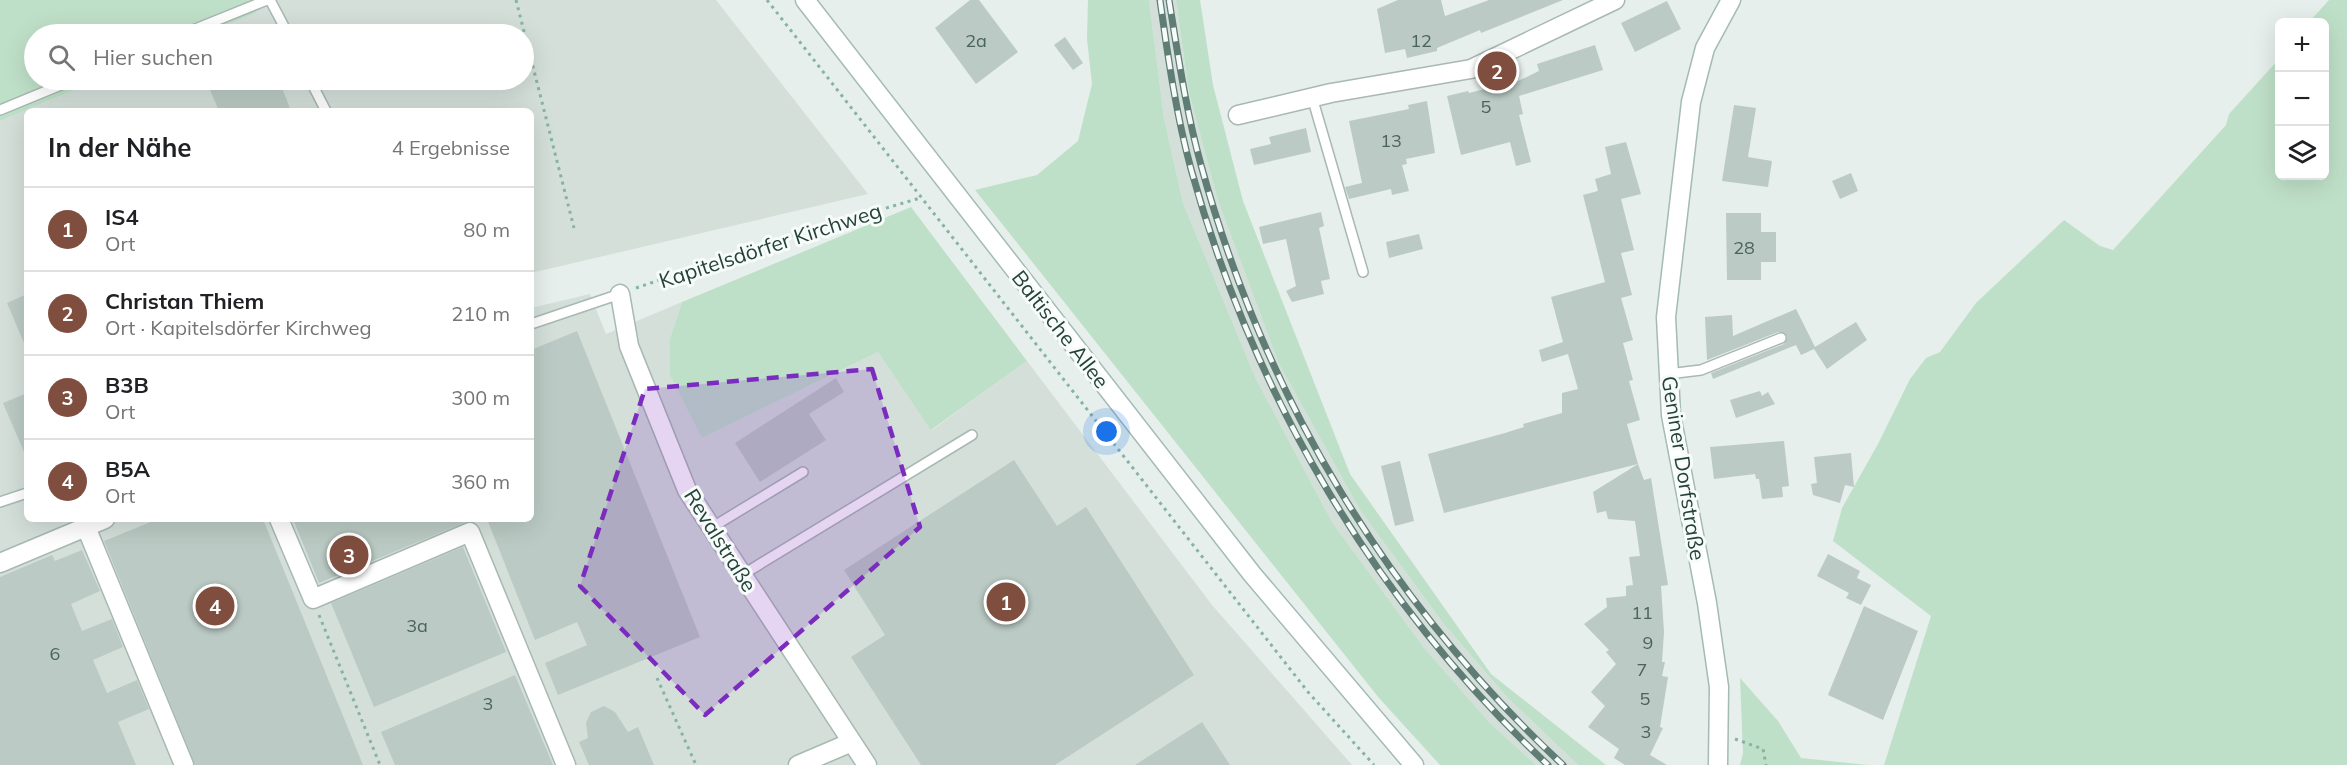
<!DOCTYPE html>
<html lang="de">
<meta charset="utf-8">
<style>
body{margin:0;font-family:Mulish,sans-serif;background:#f2f2f2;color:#202124}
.controls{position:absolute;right:18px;top:18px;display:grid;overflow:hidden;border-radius:9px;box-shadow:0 6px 24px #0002}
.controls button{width:54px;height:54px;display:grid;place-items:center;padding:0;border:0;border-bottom:2px solid #e0e0e0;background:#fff;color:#202124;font:30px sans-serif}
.you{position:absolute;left:1107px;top:432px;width:21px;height:21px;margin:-15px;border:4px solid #fff;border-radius:50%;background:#1a73e8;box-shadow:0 0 0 9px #1a73e833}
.badge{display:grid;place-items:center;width:39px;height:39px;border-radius:50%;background:#7f4e3f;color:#fff;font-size:20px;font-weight:700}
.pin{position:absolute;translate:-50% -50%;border:3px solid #fff;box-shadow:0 2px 6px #0006}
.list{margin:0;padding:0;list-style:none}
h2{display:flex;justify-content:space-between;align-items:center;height:78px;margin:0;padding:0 24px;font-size:26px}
h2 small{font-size:20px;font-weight:400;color:#757577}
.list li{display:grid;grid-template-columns:39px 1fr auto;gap:18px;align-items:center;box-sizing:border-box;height:84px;padding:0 24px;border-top:2px solid #e0e0e0}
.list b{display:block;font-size:22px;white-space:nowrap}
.list p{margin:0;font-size:20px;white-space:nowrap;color:#757577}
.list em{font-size:20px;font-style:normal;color:#757577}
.icon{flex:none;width:33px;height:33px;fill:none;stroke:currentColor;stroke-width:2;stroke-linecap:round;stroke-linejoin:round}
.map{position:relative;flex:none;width:2347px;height:765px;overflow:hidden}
.search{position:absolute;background:#fff;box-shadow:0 6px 24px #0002;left:24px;top:24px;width:510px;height:66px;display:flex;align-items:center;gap:15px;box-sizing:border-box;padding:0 21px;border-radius:33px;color:#757577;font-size:22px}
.panel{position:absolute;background:#fff;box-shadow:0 6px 24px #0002;left:24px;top:108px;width:510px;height:414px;border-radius:9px}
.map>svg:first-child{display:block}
.built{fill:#d4dfda}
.green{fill:#bfe0c8}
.building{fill:#bbcac4}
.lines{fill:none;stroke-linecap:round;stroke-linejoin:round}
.lane-casing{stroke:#a8b8b2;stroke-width:12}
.street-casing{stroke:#a8b8b2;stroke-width:21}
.secondary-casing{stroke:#a4bbb3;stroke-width:21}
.path{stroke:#86b3a5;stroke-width:3;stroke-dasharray:3 4.5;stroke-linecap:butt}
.lane{stroke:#fff;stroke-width:9}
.street{stroke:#fff;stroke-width:18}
.secondary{stroke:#fff;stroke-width:18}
.rail-casing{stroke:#5f7d75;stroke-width:7}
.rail{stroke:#f7fbf9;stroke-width:4.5;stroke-dasharray:14;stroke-linecap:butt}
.marked{fill:#7b2cbf;fill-opacity:0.2;stroke:#7b2cbf;stroke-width:4.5;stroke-dasharray:12 8;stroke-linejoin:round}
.labels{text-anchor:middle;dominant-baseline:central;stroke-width:6;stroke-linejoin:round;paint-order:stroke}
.number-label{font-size:18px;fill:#4a645c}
.street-label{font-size:21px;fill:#24423a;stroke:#f7fbf9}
</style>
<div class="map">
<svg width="2347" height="765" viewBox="0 0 2347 765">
<rect width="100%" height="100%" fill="#e6efeb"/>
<path class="built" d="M250,0h466l152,194 -337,79v-162h-504v408h504v-211l59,-14 16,40 76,-32 -12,36 32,100 176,-86 54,78 95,-69 185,244 140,160h-1352v-644l98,-41h426v-46h-319l50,-21z
M1149,0h27l13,93 29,108 61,163 81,146 83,113 64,74 71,68h-42l-46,-42 -65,-74 -93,-127 -76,-143 -73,-176 -19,-85z"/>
<path class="green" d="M0,0h250l6,13 -51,21h-171v46h64l-98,41z
M1088,0h61l15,118 19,85 73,176 76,143 93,127 65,74 46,42h-96l-61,-67 -404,-508 62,-15 41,-34 14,-57 -5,-45z
M1176,0h24l13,85 30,116 107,273 141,200 115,91h-28l-71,-68 -64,-74 -83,-113 -81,-146 -61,-163 -29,-108z
M2329,0h18v765h-463l47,-149 -98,-75 9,-33 36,-64 32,-65 16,-21 14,-6 36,-49 88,-83 36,26 13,4 113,-125 3,-11 50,-55 1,117h44v-154h-15z
M911,207l116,154 -96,69 -53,-78 -176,86 -32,-63v-37l12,-36z
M1740,678l38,43 23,37 67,7h-128l3,-12z"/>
<path class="building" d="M970,0h9l39,52 -42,32 -41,-56z
M1398,0h43l4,16 44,-16h74l-82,33 -1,-3 -43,18v3l-30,7 -2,-9 -20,4 -8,-44z
M1667,1l14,28 -46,23 -14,-29z
M1065,37l18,26 -10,7 -19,-25z
M1595,45l8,25 -84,26 4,18 -4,1 12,47 -15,4 -6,-24 -49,13 -14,-59 21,-5 1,2 49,-12 21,-10 -2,-7z
M215,80h64l12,31h-72l-12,-28z
M1427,101l8,52 -29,6 1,5 -5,1 7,26 -17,4 -1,-6 -42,10 -4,-12 17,-4 -13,-62 60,-12 -1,-4z
M1734,105l22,3 -8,49 24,4 -4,26 -46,-6z
M1306,128l5,24 -57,13 -4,-16 21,-5 -2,-7z
M1626,142l15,52 -20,5 13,51 -13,3 11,42 -11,3 12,42 -10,3 10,37 -4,1 11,39 -13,4 11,40 -194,49 -16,-59 77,-21 19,-6 -1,-3 39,-11v-20l16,-4 -10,-35 -26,8 -3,-12 24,-8 -12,-45 54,-15 -22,-87 15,-4 -3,-12 16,-5 -6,-27z
M1851,173l7,18 -18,8 -8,-18z
M1321,212l3,14 -5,2 11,51 -9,2 3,13 -32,8 -6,-11 10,-5 -10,-47 -23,5 -4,-17z
M1726,213h35v19h15v30h-15v18h-34z
M1419,234l4,15 -34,9 -3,-16z
M27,294v56l-20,-47z
M1796,309l19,38 41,-25 11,18 -40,29 -13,-20 -13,6 -5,-10 -83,34 -2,-6 73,-29 3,-8 -9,-4 -71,28 -2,-43 27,-2 1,21z
M577,331l123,306 -142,58 -13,-32 42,-18 -10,-23 -42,18 -48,-121h44v-169z
M836,378l8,14 -35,22 17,26 -66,42 -25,-39z
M1760,391l2,5 6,-4 7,12 -39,14 -6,-18z
M27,393v66l-24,-56z
M1784,441l5,45 -7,1 1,10 -21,2 -3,-20h-3l-1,-5 -41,5 -4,-32z
M1851,453l3,34 -9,-2 -5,18 -27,-8 -2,-11 6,-1 -3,-26z
M1014,460l43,66 29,-19 108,168 -139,90h-134l-70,-108 34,-22 -41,-65z
M1400,461l14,60 -19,5 -14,-60z
M1638,464l6,16 7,-2 17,107 -7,1 3,46 -2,30h3l-3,14 6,1 -8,50 3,1 -13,27 17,10h-42l-11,-7 5,-9 -31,-22 17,-21 -14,-14 25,-28 -10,-12 3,-2 -25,-26 23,-17 -1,-9 20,-2v-10l7,-1 -4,-28 11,-1 -5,-35 -27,-2 -2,-8 -9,2 -4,-21z
M158,519h105l100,246h-168l-91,-224z
M293,519h185v1l-12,2 -147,61z
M463,547l43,105 -132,55 -43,-104z
M82,550l18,41 -29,13 11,27 30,-12 11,28 -30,13 14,33 30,-13 12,29 -31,13 18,43h-136v-188l52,-22 3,6z
M1828,554l32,17 -3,7 14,7 -10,20 -15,-7 3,-5 -32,-17z
M1864,606l54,25 -35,89 -55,-25z
M515,675l38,90h-158l-14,-33z
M604,706l11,6 13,20 10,-5 16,38h-65l-10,-23 9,-4 -2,-15 5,-11z
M1202,722l28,43h-95z"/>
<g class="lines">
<defs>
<path id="lane" d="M270,0l18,34
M183,34l84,-34
M310,80l16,31
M1312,97l51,175
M0,110l73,-30
M531,324l89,-30
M1668,374l33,-4 80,-32
M0,502l27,-9
M711,528l92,-56
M742,575l230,-140"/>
<path id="street" d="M1238,115l93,-22 140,-24 144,-69
M620,294l9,52 58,144 180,275
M279,519l34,80 157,-67 96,233
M86,527l98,238
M0,563l105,-44
M798,765l54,-23"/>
<path id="secondary" d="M805,0l447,574 162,191
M1718,765l1,-78 -12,-84 -36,-188 -5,-98 25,-215 14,-54 26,-48"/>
</defs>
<use href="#lane" class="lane-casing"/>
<use href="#street" class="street-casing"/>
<use href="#secondary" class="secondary-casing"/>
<path class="path" d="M516,0l58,228
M767,0l541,692 66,73
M636,288l136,-46 148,-44
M319,615l61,150
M657,678l39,87
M1735,739l28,10 3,16"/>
<use href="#lane" class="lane"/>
<use href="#street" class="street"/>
<use href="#secondary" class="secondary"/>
<defs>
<path id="rail" d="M1160,0c8,57 16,114 31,169 63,228 185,435 357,596
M1169,0c9,55 17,111 32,165 63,231 187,437 362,600"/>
</defs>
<use href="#rail" class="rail-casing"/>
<use href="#rail" class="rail"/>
</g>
<path class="marked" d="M872,369l48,158 -215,188 -125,-129 65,-197z"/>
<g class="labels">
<g class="number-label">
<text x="976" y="40">2a</text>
<text x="1421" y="40">12</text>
<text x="1486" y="106">5</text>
<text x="1391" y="140">13</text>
<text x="1744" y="247">28</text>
<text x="1642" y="612">11</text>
<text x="417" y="625">3a</text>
<text x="1648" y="642">9</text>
<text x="55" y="653">6</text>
<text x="1642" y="669">7</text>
<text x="1645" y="698">5</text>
<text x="488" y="703">3</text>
<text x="1646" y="731">3</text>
</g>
<g class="street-label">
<text transform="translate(770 245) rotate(-18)">Kapitelsdörfer Kirchweg</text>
<text transform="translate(1061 329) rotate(52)">Baltische Allee</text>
<text transform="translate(1684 468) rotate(81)">Geniner Dorfstraße</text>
<text transform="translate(721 540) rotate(58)">Revalstraße</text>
</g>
</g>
</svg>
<div class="controls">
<button>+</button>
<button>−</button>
<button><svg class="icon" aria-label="layers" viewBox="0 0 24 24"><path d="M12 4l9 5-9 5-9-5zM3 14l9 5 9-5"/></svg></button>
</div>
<div class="you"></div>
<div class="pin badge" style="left:1006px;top:602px">1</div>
<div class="pin badge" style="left:1497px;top:71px">2</div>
<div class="pin badge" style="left:349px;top:555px">3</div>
<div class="pin badge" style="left:215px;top:606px">4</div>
<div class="search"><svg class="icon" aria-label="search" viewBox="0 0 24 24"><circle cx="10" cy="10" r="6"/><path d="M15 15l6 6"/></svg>Hier suchen</div>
<section class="panel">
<h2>In der Nähe<small>4 Ergebnisse</small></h2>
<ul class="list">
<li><span class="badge">1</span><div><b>IS4</b><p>Ort</p></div><em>80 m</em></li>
<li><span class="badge">2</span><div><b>Christan Thiem</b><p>Ort · Kapitelsdörfer Kirchweg</p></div><em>210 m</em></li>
<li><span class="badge">3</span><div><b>B3B</b><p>Ort</p></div><em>300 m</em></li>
<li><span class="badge">4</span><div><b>B5A</b><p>Ort</p></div><em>360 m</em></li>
</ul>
</section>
</div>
